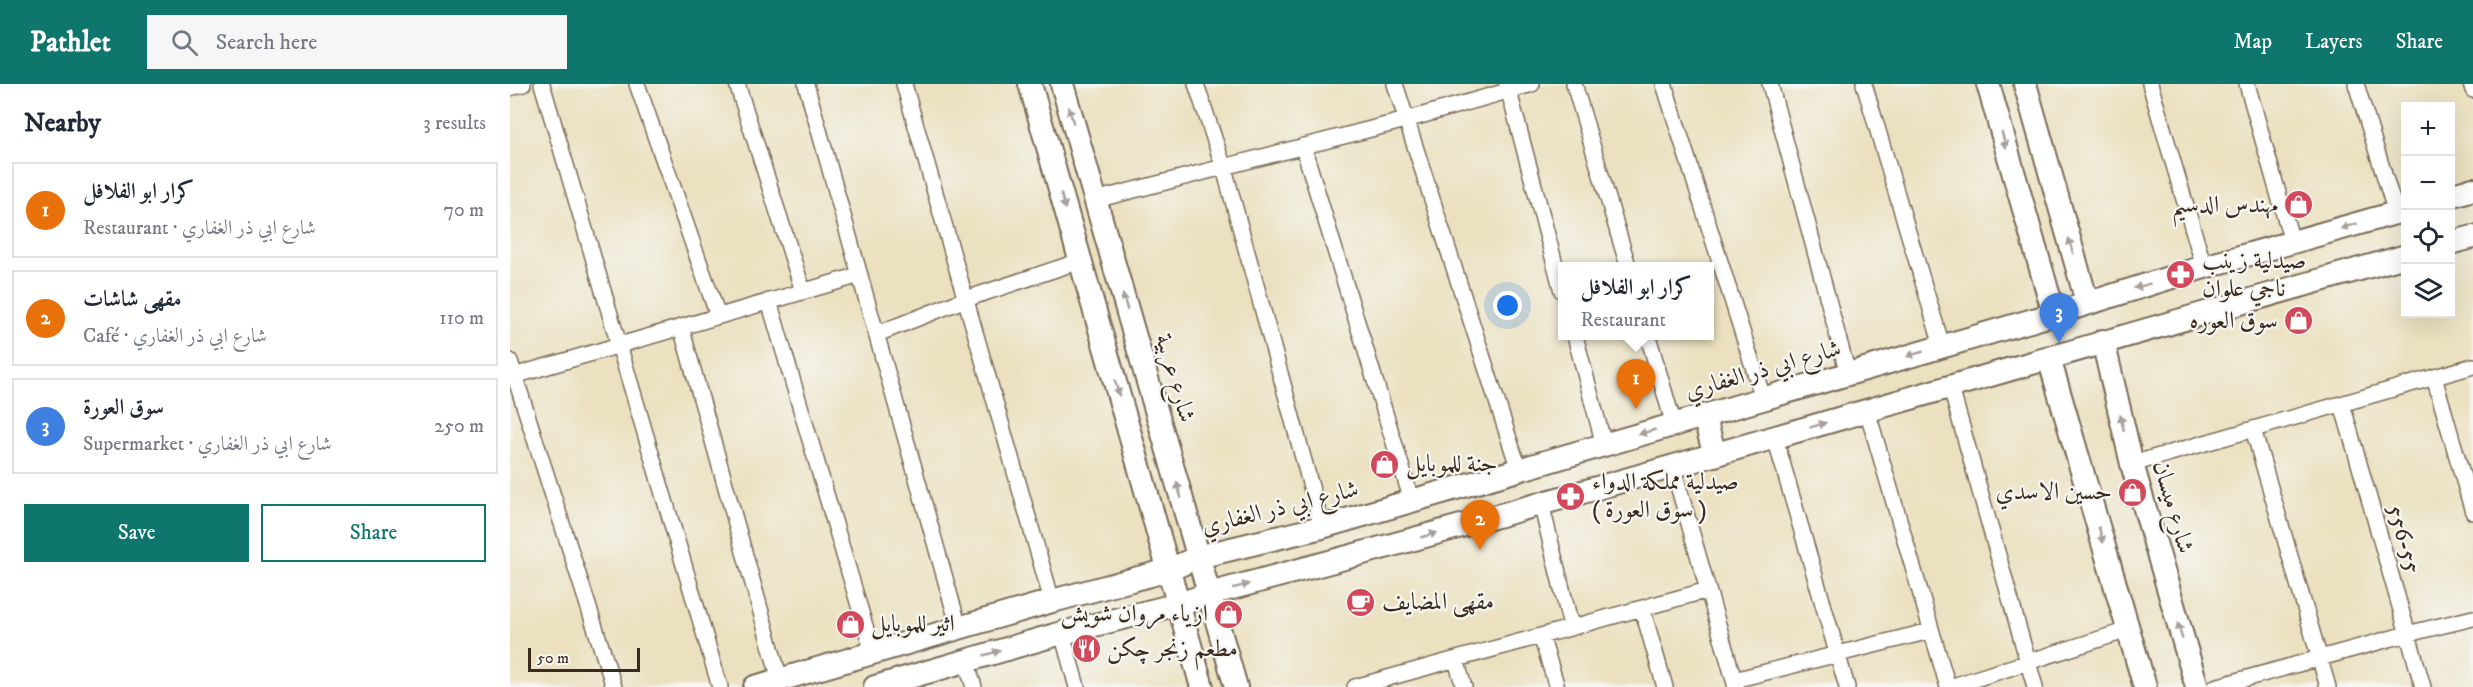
<!DOCTYPE html>
<meta charset="utf-8">
<style>
body{margin:0;font-family:"IM FELL DW Pica",Amiri,serif;background:#f6f6f7;color:#1f2937}
.controls{position:absolute;right:18px;top:18px;display:grid;overflow:hidden;border-radius:0px;box-shadow:0 6px 24px #0002}
.controls button{width:54px;height:54px;display:grid;place-items:center;padding:0;border:0;border-bottom:2px solid #e0e1e3;background:#fff;color:#1f2937;font:30px sans-serif}
.scale{position:absolute;left:18px;bottom:15px;width:112px;box-sizing:border-box;padding-left:6px;border:3px solid #3b2a1e;border-top:0;font-size:16px;line-height:21px;white-space:nowrap;color:#3b2a1e;-webkit-text-stroke:4px #f6f6f2;paint-order:stroke}
.you{position:absolute;left:998px;top:222px;width:21px;height:21px;margin:-15px;border:4px solid #fff;border-radius:50%;background:#1a73e8;box-shadow:0 0 0 9px #1a73e833}
.badge{display:grid;place-items:center;width:39px;height:39px;border-radius:50%;background:#0f766e;color:#fff;font-size:20px;font-weight:700}
.pin{position:absolute;translate:-50% -50px;filter:drop-shadow(0 2px 3px #0008)}
.pin::after{content:'';position:absolute;top:32px;width:21px;height:18px;background:inherit;clip-path:polygon(0 0,100% 0,50% 100%)}
.popup{position:absolute;left:1048px;top:178px;width:156px;height:78px;box-sizing:border-box;display:grid;place-content:center;border-radius:0px;background:#fff;filter:drop-shadow(0 2px 4px #0005);font-size:20px;white-space:nowrap;color:#747a83}
.popup b{font-size:22px;color:#1f2937}
.popup::after{content:'';position:absolute;left:50%;top:100%;margin-left:-12px;border:12px solid transparent;border-top-color:#fff}
.list{margin:0;padding:0;list-style:none}
h2{display:flex;justify-content:space-between;align-items:center;height:78px;margin:0;padding:0 24px;font-size:26px}
h2 small{font-size:20px;font-weight:400;color:#747a83}
.list li{display:grid;grid-template-columns:39px 1fr auto;gap:18px;align-items:center;box-sizing:border-box;height:96px;margin:0 12px 12px;padding:0 12px;border:2px solid #e0e1e3;border-radius:0px}
.list b{display:block;font-size:22px;white-space:nowrap}
.list p{margin:0;font-size:20px;white-space:nowrap;color:#747a83}
.list em{font-size:20px;font-style:normal;color:#747a83}
.actions{display:flex;gap:12px;padding:18px 24px}
.actions a{flex:1;padding:14px 0;border:2px solid #0f766e;border-radius:0px;text-align:center;font-size:21px;color:#0f766e}
.actions .main{background:#0f766e;color:#fff}
.icon{flex:none;width:33px;height:33px;fill:none;stroke:currentColor;stroke-width:2;stroke-linecap:round;stroke-linejoin:round}
.map{position:relative;flex:none;width:1963px;height:603px;overflow:hidden}
header{display:flex;align-items:center;gap:36px;box-sizing:border-box;height:84px;padding:0 30px;background:#0f766e;color:#fff}
header strong{font-size:28px}
nav{display:flex;gap:33px;margin-inline-start:auto;font-size:21px}
.search{width:420px;height:54px;background:#f6f6f7;display:flex;align-items:center;gap:15px;box-sizing:border-box;padding:0 21px;border-radius:0px;color:#747a83;font-size:22px}
main{display:flex}
aside{flex:1;background:#fff}
.map>svg:first-child{display:block}
.lines{fill:none;stroke-linecap:round;stroke-linejoin:round}
.street-casing{stroke:#796a57;stroke-width:18}
.secondary-casing{stroke:#796a57;stroke-width:26}
.street{stroke:#fff;stroke-width:15}
.secondary{stroke:#fff;stroke-width:22}
.oneway{fill:#a79f9a}
.labels{text-anchor:middle;dominant-baseline:central;stroke-width:4.5;stroke-linejoin:round;paint-order:stroke}
.poi-label{font-size:24px;fill:#3b2a1e;stroke:#f6f6f2;text-anchor:start}
.street-label{font-size:24px;fill:#3b2a1e;stroke:#f6f6f2}
</style>
<header>
<strong>Pathlet</strong>
<div class="search"><svg class="icon" aria-label="search" viewBox="0 0 24 24"><circle cx="10" cy="10" r="6"/><path d="M15 15l6 6"/></svg>Search here</div>
<nav><a>Map</a><a>Layers</a><a>Share</a></nav>
</header>
<main>
<aside>
<h2>Nearby<small>3 results</small></h2>
<ul class="list">
<li><span class="badge" style="background:#e8710a">1</span><div><b>كرار ابو الفلافل</b><p>Restaurant · شارع ابي ذر الغفاري</p></div><em>70 m</em></li>
<li><span class="badge" style="background:#e8710a">2</span><div><b>مقهى شاشات</b><p>Café · شارع ابي ذر الغفاري</p></div><em>110 m</em></li>
<li><span class="badge" style="background:#3f7fe0">3</span><div><b>سوق العورة</b><p>Supermarket · شارع ابي ذر الغفاري</p></div><em>250 m</em></li>
</ul>
<div class="actions"><a class="main">Save</a><a>Share</a></div>
</aside>
<div class="map">
<svg width="1963" height="603" viewBox="0 0 1963 603">
<rect width="100%" height="100%" fill="#f6f6f2"/>
<filter id="ink" filterUnits="userSpaceOnUse"><feTurbulence type="fractalNoise" baseFrequency=".0167" numOctaves="2"/><feDisplacementMap in="SourceGraphic" scale="12" xChannelSelector="R" yChannelSelector="G"/><feConvolveMatrix kernelMatrix="1 2 1 2 8 2 1 2 1" color-interpolation-filters="sRGB"/></filter>
<filter id="wash" filterUnits="userSpaceOnUse"><feTurbulence type="fractalNoise" baseFrequency=".008" numOctaves="4" result="noise"/><feDisplacementMap in="SourceGraphic" scale="24" xChannelSelector="R" yChannelSelector="G"/><feGaussianBlur stdDeviation="1.35" result="paint"/><feColorMatrix in="noise" values="0 0 0 0 0 0 0 0 0 0 0 0 0 0 0 0 0 1.4 0 .05"/><feComposite in="paint" operator="in"/></filter>
<g filter="url(#wash)">
<rect width="100%" height="100%" fill="#ebe1c0"/>
</g>
<g filter="url(#ink)">
<g class="lines">
<defs>
<path id="street" d="M32,0l178,603
M127,0l81,232
M227,0l66,207
M296,0l153,544
M394,0l148,517
M686,0l28,84 98,359
M885,0l124,386
M997,0l55,207
M1064,0l54,182
M1154,0l99,314
M1260,0l78,290
M1354,0l78,262
M1640,0l54,183
M1737,0l45,158
M1846,0l40,129
M1961,0l2,6
M0,4l13,-4
M793,62l109,355
M585,116l311,-80 126,-36
M259,217l104,352
M171,243l99,353
M367,250l89,-35 114,-38
M1065,252l29,109
M1138,252l26,89
M0,277l104,326
M0,293l350,-102
M1924,293l39,135
M1441,304l84,299
M1832,320l81,283
M1357,326l81,277
M1743,345l75,258
M1265,354l72,249
M1622,380l341,-98
M1163,384l63,219
M1031,419l30,123
M1132,524l23,79
M552,549l15,54
M1031,552l16,51
M946,576l8,27
M456,577l8,26
M1224,596l196,-49
M845,603l353,-97
M1440,603l178,-57
M1705,603l192,-53 66,-16"/>
<path id="secondary" d="M520,0l172,603
M552,0l174,603
M1478,0l66,230
M1515,0l62,218
M1940,112l23,-7
M1940,159l23,-6
M1593,257l29,123 65,223
M1539,274l96,329
M1194,332l11,39
M245,603l297,-86 117,-31 29,-13 124,-30 732,-213 150,-47 202,-57
M365,603l187,-54 117,-29 30,-10c401,-105 798,-226 1197,-338"/>
</defs>
<use href="#street" class="street-casing"/>
<use href="#secondary" class="secondary-casing"/>
<use href="#street" class="street"/>
<use href="#secondary" class="secondary"/>
</g>
<defs><path id="oneway-solid" d="M-6-.8H1V-3.2L6.5 0L1 3.2V.8H-6Z" transform="scale(1.5)"/></defs>
<g class="oneway">
<use href="#oneway-solid" transform="translate(561 31) rotate(-106)"/>
<use href="#oneway-solid" transform="translate(1494 56) rotate(74)"/>
<use href="#oneway-solid" transform="translate(553 117) rotate(74)"/>
<use href="#oneway-solid" transform="translate(1839 142) rotate(164)"/>
<use href="#oneway-solid" transform="translate(1561 162) rotate(-106)"/>
<use href="#oneway-solid" transform="translate(1632 202) rotate(163)"/>
<use href="#oneway-solid" transform="translate(615 218) rotate(-106)"/>
<use href="#oneway-solid" transform="translate(1405 270) rotate(164)"/>
<use href="#oneway-solid" transform="translate(607 304) rotate(74)"/>
<use href="#oneway-solid" transform="translate(1612 339) rotate(-103)"/>
<use href="#oneway-solid" transform="translate(1308 341) rotate(-17)"/>
<use href="#oneway-solid" transform="translate(1137 348) rotate(164)"/>
<use href="#oneway-solid" transform="translate(669 406) rotate(-106)"/>
<use href="#oneway-solid" transform="translate(919 451) rotate(-16)"/>
<use href="#oneway-solid" transform="translate(1591 451) rotate(74)"/>
<use href="#oneway-solid" transform="translate(731 502) rotate(-15)"/>
<use href="#oneway-solid" transform="translate(1670 547) rotate(-106)"/>
<use href="#oneway-solid" transform="translate(482 569) rotate(-16)"/>
</g>
</g>
<defs>
<symbol id="shop-disc" viewBox="-11 -11 22 22"><circle r="9.5" fill="#d1495b" stroke="#f6f6f2"/><path d="M-5-2.5h2.3a2.7 3.5 0 0 1 5.4 0H5L5.5 6h-11ZM-1.5-2.5h3a1.5 2.3 0 0 0-3 0Z" fill="#fff"/></symbol>
<symbol id="pharmacy-disc" viewBox="-11 -11 22 22"><circle r="9.5" fill="#d1495b" stroke="#f6f6f2"/><path d="M-2-6h4v4h4v4h-4v4h-4v-4h-4v-4h4Z" fill="#fff"/></symbol>
<symbol id="cafe-disc" viewBox="-11 -11 22 22"><circle r="9.5" fill="#d1495b" stroke="#f6f6f2"/><path d="M-5.5-4.5H6V0H3Q3 3.5 0 3.5H-2.5Q-5.5 3.5-5.5 0ZM3-3.2v2h1.7v-2ZM-6 4.5H4V6H-6Z" fill="#fff"/></symbol>
<symbol id="restaurant-disc" viewBox="-11 -11 22 22"><circle r="9.5" fill="#d1495b" stroke="#f6f6f2"/><path d="M-5-6h1v4h1v-4h1v4h1v-4h1v5L-1.5 .5V6h-2V.5L-5-1ZM5-6V6H3V1.5H1.5Q1.5-4 5-6Z" fill="#fff"/></symbol>
</defs>
<g fill-rule="evenodd">
<use href="#shop-disc" x="1772" y="104" width="33" height="33"/>
<use href="#pharmacy-disc" x="1654" y="174" width="33" height="33"/>
<use href="#shop-disc" x="1772" y="220" width="33" height="33"/>
<use href="#shop-disc" x="858" y="364" width="33" height="33"/>
<use href="#shop-disc" x="1606" y="392" width="33" height="33"/>
<use href="#pharmacy-disc" x="1044" y="396" width="33" height="33"/>
<use href="#cafe-disc" x="834" y="502" width="33" height="33"/>
<use href="#shop-disc" x="702" y="514" width="33" height="33"/>
<use href="#shop-disc" x="324" y="524" width="33" height="33"/>
<use href="#restaurant-disc" x="560" y="548" width="33" height="33"/>
</g>
<g class="labels">
<g class="poi-label">
<text x="1768" y="121" text-anchor="end">مهندس الدسيم</text>
<text x="1692" y="177">صيدلية زينب<tspan x="1692" dy="28">ناجي علوان</tspan></text>
<text x="1768" y="237" text-anchor="end">سوق العوره</text>
<text x="896" y="380">جنة للموبايل</text>
<text x="1082" y="398">صيدلية مملكة الدواء<tspan x="1082" dy="28">( سوق العورة )</tspan></text>
<text x="1602" y="408" text-anchor="end">حسين الاسدي</text>
<text x="872" y="518">مقهى المضايف</text>
<text x="698" y="530" text-anchor="end">ازياء مروان شويش</text>
<text x="361" y="540">اثير للموبايل</text>
<text x="597" y="565">مطعم زنجر چكن</text>
</g>
<g class="street-label">
<text transform="translate(1253 286) rotate(-16)">شارع ابي ذر الغفاري</text>
<text transform="translate(665 294) rotate(74)">شارع عربية</text>
<text transform="translate(1663 423) rotate(74)">شارع ميسان</text>
<text transform="translate(770 424) rotate(-14)">شارع ابي ذر الغفاري</text>
<text transform="translate(1894 455) rotate(74)">556-55</text>
</g>
</g>
</svg>
<div class="controls">
<button>+</button>
<button>−</button>
<button><svg class="icon" aria-label="locate" viewBox="0 0 24 24"><circle cx="12" cy="12" r="6"/><path d="M12 2v4M12 18v4M2 12h4M18 12h4"/></svg></button>
<button><svg class="icon" aria-label="layers" viewBox="0 0 24 24"><path d="M12 4l9 5-9 5-9-5zM3 14l9 5 9-5"/></svg></button>
</div>
<div class="scale">50 m</div>
<div class="you"></div>
<div class="pin badge" style="left:1126px;top:325px;background:#e8710a">1</div>
<div class="popup"><b>كرار ابو الفلافل</b>Restaurant</div>
<div class="pin badge" style="left:970px;top:466px;background:#e8710a">2</div>
<div class="pin badge" style="left:1549px;top:259px;background:#3f7fe0">3</div>
</div>
</main>
